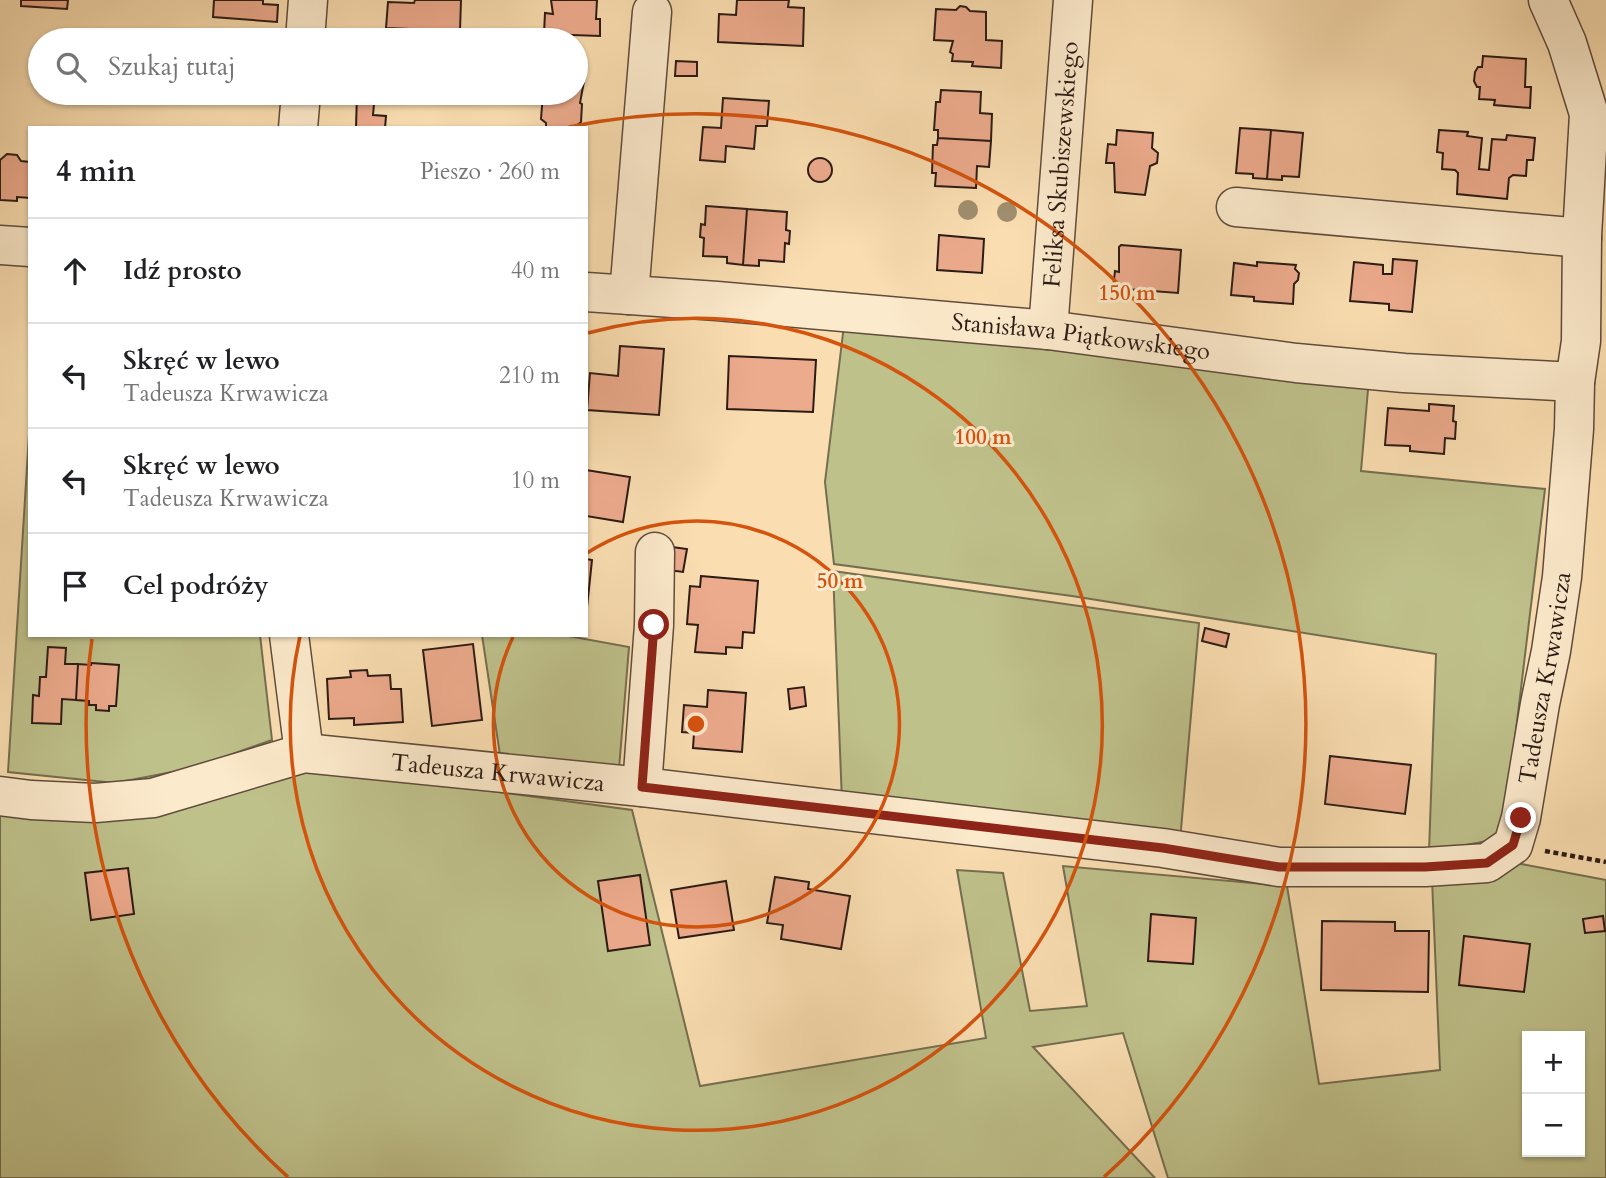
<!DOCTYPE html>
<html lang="pl">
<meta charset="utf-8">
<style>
body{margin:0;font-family:Cardo,serif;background:#f6f6f6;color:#202124}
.controls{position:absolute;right:21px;bottom:21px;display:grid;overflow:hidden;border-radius:0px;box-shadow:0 2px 5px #0004}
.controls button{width:63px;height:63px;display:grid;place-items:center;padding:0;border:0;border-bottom:2px solid #e0e0e0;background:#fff;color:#202124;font:35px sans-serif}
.stop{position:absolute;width:21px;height:21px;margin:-16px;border:5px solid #8f2418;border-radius:50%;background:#fff}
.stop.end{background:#8f2418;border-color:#fff;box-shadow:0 2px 7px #0008}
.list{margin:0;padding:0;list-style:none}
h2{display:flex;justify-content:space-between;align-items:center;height:91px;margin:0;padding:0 28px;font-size:30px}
h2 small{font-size:23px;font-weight:400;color:#757577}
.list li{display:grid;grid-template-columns:46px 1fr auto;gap:21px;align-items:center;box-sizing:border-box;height:105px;padding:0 28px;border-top:2px solid #e0e0e0}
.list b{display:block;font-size:26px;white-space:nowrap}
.list p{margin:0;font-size:23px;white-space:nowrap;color:#757577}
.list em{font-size:23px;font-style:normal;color:#757577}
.icon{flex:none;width:38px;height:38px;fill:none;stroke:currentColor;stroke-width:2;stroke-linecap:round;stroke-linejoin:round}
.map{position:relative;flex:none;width:1606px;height:1178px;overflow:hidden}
.search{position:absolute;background:#fff;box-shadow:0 2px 5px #0004;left:28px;top:28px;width:560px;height:77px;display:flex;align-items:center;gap:18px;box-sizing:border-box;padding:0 24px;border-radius:38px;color:#757577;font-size:26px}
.panel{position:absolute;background:#fff;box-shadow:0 2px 5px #0004;left:28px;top:126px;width:560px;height:511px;border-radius:0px}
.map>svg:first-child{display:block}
.green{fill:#bfc18b;stroke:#756e50;stroke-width:2;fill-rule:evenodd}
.building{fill:#edab8d;stroke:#2b1b15;stroke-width:2}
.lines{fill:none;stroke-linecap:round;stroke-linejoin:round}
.minor-casing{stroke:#5f4c3c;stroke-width:41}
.path{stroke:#2b1b15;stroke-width:4.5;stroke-dasharray:5 3.5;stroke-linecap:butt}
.minor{stroke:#fceacc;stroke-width:38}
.tree{fill:#a08e6e}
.route{stroke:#8f2418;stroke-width:9}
.ring{fill:none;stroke:#d5530d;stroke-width:3.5}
.labels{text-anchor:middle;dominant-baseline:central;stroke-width:6;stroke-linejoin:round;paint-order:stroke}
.street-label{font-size:24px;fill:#2b1b15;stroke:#fceacc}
.centre{fill:#d5530d;stroke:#fceacc;stroke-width:3.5}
.ring-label{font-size:21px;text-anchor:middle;font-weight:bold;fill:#d5530d;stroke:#fceacc;stroke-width:6;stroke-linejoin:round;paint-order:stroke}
</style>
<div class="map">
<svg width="1606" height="1178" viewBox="0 0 1606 1178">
<rect width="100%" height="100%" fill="#fadeb1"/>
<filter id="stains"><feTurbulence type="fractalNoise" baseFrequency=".00286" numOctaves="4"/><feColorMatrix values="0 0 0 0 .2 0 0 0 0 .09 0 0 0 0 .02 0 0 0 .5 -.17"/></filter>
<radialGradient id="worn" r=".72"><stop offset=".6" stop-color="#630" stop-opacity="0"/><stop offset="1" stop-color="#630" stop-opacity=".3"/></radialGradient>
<path class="green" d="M844,325l525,53 -8,93 184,18 -42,349 -74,14 7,-198 -364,-58 -238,-32 -9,-82z
M30,419v216h230l12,105 -79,28 -78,15 -107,-11z
M833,571l366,52 -19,218 -338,-39z
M482,635h81l66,12 -10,122 -119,-14z
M315,767l317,43 68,276 286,-48 -29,-168 46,3 27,138 57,-5 -24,-140 224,20 32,198 121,-14 -8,-191 84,-16 90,17v298h-438l-45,-145 -90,14 122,131h-1155v-374zM1527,1036h53v116h-53z"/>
<path class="building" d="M21,0h47l-1,9 -46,-3z
M214,0h49v4l15,1 -1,17 -64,-5z
M415,0h46l-1,31 -74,-3 2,-26 26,1z
M551,0h46l-1,19h4v17l-56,-2 1,-21 8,1z
M737,0h52l-1,7 16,1 -1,38 -85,-4 1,-28 17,1z
M960,6l6,1 4,4 16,1v28l16,1 -1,27 -29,-2 1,-4 -21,-1 1,-7 -3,-2 3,-11 -19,-1 2,-31 20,1z
M1483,56l43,3 -1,28h6l-1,21 -36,-3 1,-5 -16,-1 1,-12h-3l-3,-6 1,-9 3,-5h4z
M676,61l21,1v14h-22z
M576,70h4l5,6 -5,27 2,1 -1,18 -7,6h-28v-5l-5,-4 2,-26h33z
M941,90l40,2 -1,21 12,1 -1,27 -53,-3v-8h-4l2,-28h4z
M357,93h18l-2,22 13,1 -1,12h-29z
M723,98l46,3 -2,25h-11l-2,23 -28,-3 -1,16 -25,-2 3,-33 18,1z
M1240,128l31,2 -4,49 -14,-1v-4l-17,-1z
M1117,130l36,3 -1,15 6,5 -1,10 -7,3 -5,29 -30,-3 -1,-29h-8l2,-19 8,1z
M1271,130l32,3 -4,44 -17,-1v4l-15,-1z
M1439,130l29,2 -1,4 15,2 -3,31 10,1 3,-31 14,1 1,-5 28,3 -2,22h-6l-1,16 -13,-1 -4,3 -2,21 -50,-5 1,-21 -3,-3 -13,-1 1,-16 -6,-1z
M938,138l53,3 -2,26 -12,-1 -1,22 -41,-2 1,-13h-4l1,-28h4z
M7,154l10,1 4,6 9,1v36l-13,-1v4l-17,-1v-40z
M808 170a12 12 0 1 1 24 0a12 12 0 1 1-24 0Z
M706,206l41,3 -4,56 -16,-2v-6l-24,-1 1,-18 -4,-1 1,-13 4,1z
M747,209l40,3 -1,18 4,1 -1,13 -4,-1 -1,19 -25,-2v6l-16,-1z
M939,235l45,4 -2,34 -45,-3z
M1121,245l60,5 -3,43 -65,-5 2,-17 4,1v-25z
M1393,259l24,2 -5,51 -23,-2v-6l-39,-3 4,-39 29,3v9h9z
M1257,262l39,3 -1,4 4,4 -1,7 -4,4 -1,20 -39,-3v-4l-23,-2 3,-32 23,3z
M620,346l44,3 -5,66 -72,-5 3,-37 28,3z
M729,356l87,4 -3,52 -86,-3z
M1429,404l25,2 -1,15 3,1 -1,17 -10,-1 -1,16 -34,-3v-5l-25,-1 3,-37 41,3z
M586,470l44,7 -7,45 -37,-6z
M672,547l15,2 -4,23 -15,-2z
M586,559l6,1 -6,57z
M701,576l57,5 -4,52 -11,-1 -1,16 -16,-1v7l-31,-2 3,-27 -11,-1 3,-38 10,1z
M1205,628l24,6 -3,13 -24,-6z
M473,644l9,76 -50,6 -9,-76z
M48,647l18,1 -1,16h13l-2,36 -14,-1 -1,25 -29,-1 1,-28 6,1 1,-19h6z
M91,663l28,2 -3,41h-7v5l-13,-1v-5h-7v-4l-13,-1 2,-36 13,1z
M367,670l1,6 22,-1 1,14h10l2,33 -49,3v-7l-25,1 -2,-40 24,-2 -1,-6z
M804,687l2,19 -16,3 -2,-20z
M708,690l38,3 -4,59 -49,-4 1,-15 -12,-1 2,-27 23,2z
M1330,756l81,9 -6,49 -80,-10z
M128,868l6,46 -43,6 -6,-47z
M640,875l10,70 -42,6 -10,-70z
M775,877l34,5 -1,7 42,7 -9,53 -60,-10 2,-14 -16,-2z
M726,881l8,49 -55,8 -8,-48z
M1151,914l45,4 -3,46 -45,-3z
M1603,916l2,15 -20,2 -2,-14z
M1322,921l73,1v9h34l-1,61 -107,-2z
M1464,936l66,8 -6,48 -65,-7z"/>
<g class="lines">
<defs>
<g id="minor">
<path d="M305,40l3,-40"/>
<path d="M298,128l3,-35"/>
<path d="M1236,207l346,31"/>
<path d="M0,245l30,2"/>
<path id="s1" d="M586,292l131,9 331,29 248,33 108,10 171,9"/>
<path d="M629,295l23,-283"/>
<path id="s2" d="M1048,330l25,-330"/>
<path d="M289,635l15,118"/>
<path d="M642,787l12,-162 1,-73"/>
<path id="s3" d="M0,796l31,4 64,3 58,-5 151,-45 338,34 521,61 116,19h146l62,-4 26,-18 8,-27 19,-114 11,-53 11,-74 12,-148 1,-47 6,-41 1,-105 7,-122 -22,-71 -19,-43"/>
</g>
</defs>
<use href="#minor" class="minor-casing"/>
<path class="path" d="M1545,851l61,11"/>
<use href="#minor" class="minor"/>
</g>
<g class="tree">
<circle cx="968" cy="210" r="10"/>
<circle cx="1007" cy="212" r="10"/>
</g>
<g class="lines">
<path class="route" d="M654,625l-12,162 521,61 116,19h146l62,-4 26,-18 8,-27"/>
</g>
<g class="ring">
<path d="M587 553A203 203 0 1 1 513 637"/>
<path d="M588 333A406 406 0 1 1 300 636"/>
<path d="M288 1177A610 610 0 0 1 92 639M569 127A610 610 0 0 1 1104 1177"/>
</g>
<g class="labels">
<g class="street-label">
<text stroke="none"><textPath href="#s2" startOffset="166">Feliksa Skubiszewskiego</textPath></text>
<text stroke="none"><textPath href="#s1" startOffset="497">Stanisława Piątkowskiego</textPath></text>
<text stroke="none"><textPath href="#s3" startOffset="1703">Tadeusza Krwawicza</textPath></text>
<text stroke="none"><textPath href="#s3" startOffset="506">Tadeusza Krwawicza</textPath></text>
</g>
</g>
<circle cx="696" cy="724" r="10" class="centre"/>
<g class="ring-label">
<text x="1127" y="300">150 m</text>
<text x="983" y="444">100 m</text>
<text x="840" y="588">50 m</text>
</g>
<rect width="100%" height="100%" filter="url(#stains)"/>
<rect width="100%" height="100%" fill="url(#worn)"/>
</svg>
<div class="controls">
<button>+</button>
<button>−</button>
</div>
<div class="stop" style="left:654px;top:625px"></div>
<div class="stop end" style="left:1521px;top:818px"></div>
<div class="search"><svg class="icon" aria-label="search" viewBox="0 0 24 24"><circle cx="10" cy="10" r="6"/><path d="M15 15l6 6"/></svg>Szukaj tutaj</div>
<section class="panel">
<h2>4 min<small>Pieszo · 260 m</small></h2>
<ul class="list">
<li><svg class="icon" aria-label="ahead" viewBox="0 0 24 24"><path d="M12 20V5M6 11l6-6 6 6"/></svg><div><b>Idź prosto</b></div><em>40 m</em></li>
<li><svg class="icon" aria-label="left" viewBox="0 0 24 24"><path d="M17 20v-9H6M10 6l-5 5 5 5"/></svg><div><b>Skręć w lewo</b><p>Tadeusza Krwawicza</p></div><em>210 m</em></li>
<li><svg class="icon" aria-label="left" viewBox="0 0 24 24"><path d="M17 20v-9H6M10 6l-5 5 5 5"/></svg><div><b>Skręć w lewo</b><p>Tadeusza Krwawicza</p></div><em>10 m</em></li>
<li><svg class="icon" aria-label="arrive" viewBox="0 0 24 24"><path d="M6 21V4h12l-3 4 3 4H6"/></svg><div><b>Cel podróży</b></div></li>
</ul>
</section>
</div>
